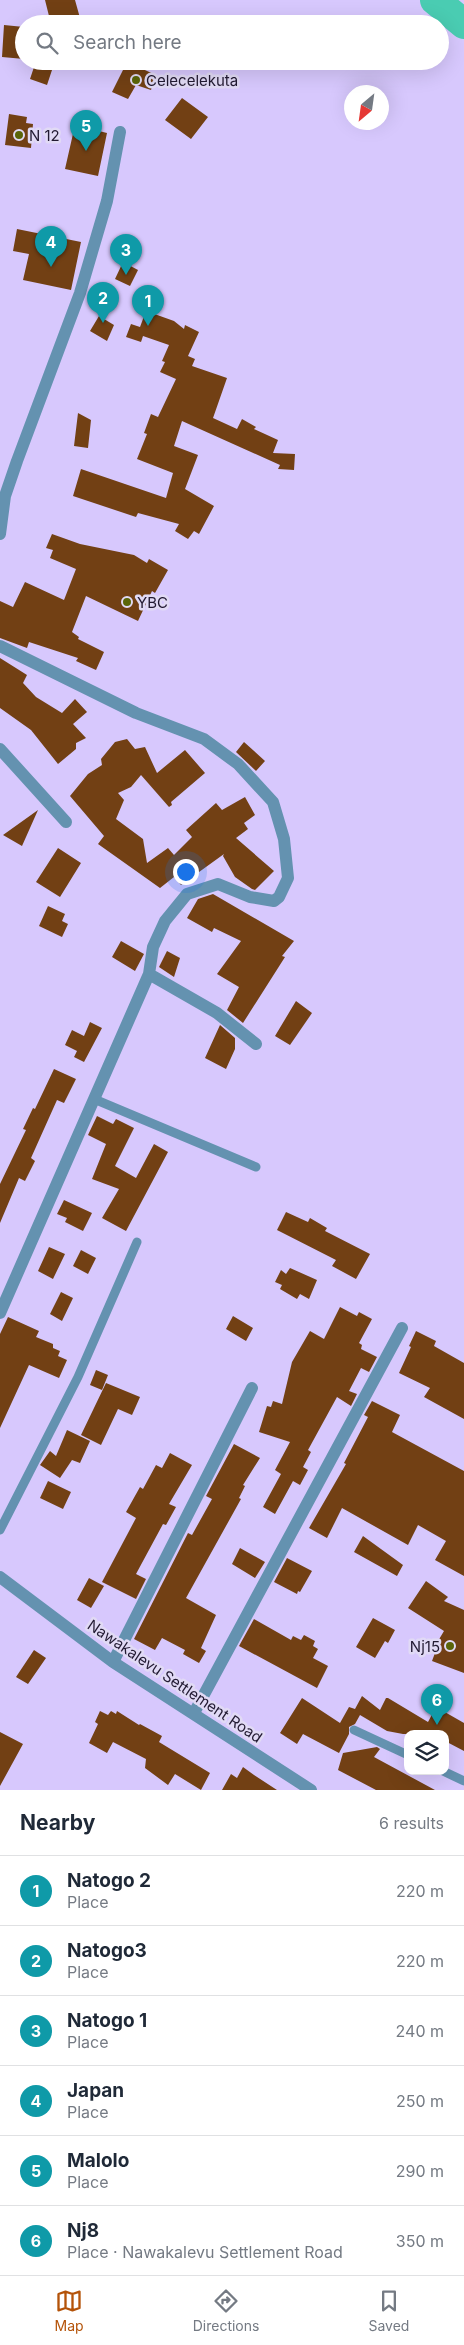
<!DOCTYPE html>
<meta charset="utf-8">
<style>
body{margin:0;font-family:Inter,sans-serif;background:#f6f6f7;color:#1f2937}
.controls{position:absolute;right:15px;bottom:15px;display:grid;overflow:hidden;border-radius:10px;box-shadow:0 5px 20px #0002}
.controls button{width:45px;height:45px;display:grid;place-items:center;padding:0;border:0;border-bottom:1px solid #e0e1e3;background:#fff;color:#1f2937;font:25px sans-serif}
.compass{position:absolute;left:344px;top:85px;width:45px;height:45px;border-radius:50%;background:#fff;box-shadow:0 5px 20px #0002;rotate:209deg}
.you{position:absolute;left:185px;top:871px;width:18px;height:18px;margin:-12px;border:4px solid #fff;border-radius:50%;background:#1a73e8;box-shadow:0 0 0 8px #1a73e833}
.badge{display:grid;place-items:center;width:32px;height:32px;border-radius:50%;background:#b45309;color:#fff;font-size:16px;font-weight:700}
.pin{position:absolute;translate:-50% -41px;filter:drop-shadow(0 1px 2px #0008)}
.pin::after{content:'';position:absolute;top:26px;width:18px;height:15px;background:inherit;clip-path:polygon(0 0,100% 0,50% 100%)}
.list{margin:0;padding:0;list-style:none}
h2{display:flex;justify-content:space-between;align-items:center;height:65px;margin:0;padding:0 20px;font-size:21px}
h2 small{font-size:16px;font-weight:400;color:#747a83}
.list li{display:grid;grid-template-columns:32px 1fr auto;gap:15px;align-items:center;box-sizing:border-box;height:70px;padding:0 20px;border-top:1px solid #e0e1e3}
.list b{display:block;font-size:19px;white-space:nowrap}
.list p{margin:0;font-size:16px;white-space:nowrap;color:#747a83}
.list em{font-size:16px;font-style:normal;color:#747a83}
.icon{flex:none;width:28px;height:28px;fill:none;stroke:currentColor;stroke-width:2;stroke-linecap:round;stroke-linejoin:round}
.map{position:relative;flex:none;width:464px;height:1790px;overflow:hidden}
.search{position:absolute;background:#fff;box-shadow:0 5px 20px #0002;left:15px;right:15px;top:15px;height:55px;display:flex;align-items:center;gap:12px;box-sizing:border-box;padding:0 18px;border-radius:28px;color:#747a83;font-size:19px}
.sheet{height:485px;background:#fff}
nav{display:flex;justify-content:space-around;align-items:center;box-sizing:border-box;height:70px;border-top:1px solid #e0e1e3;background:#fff;font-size:14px;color:#747a83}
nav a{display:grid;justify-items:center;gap:2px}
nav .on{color:#b45309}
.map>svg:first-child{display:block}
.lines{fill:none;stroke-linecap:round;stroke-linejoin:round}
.river{stroke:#4accb2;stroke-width:30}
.building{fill:#724014}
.service{stroke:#6492b0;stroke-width:9}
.minor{stroke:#6492b0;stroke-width:12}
.poi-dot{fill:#5a6508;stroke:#e1daf5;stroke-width:2}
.labels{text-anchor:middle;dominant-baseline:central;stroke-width:5;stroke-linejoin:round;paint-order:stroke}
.poi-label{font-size:15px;fill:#221a32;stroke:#e1daf5;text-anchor:start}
.street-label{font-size:15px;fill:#221a32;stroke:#e1daf5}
</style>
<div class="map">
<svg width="464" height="1790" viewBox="0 0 464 1790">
<rect width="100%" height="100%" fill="#d7c8fd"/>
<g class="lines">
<path class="river" d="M435,0l29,24"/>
</g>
<path class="building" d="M45,0h30l5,18 -29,6z
M4,25l20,2v32l-22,-2z
M36,61h19l-8,24 -17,-6z
M127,62l29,13 -5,15 -15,-5 -8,14 -16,-7z
M182,98l26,19 -17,22 -26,-19z
M9,114l18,3 -1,6 7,1 -2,24 -26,-3z
M75,125l32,8 -9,43 -33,-7z
M17,229l64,13 -10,48 -48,-10 6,-26 -16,-3z
M123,262l15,8 -8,16 -15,-7z
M146,311l28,10 10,8 1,-4 14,7 -11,24 7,3 -3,7 35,12 -14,40 24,11 5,-10 14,8 -2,2 24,11 -5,13 22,1 -1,16 -16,-1 2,-4 -98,-44 -8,25 24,9 -13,34 29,17 -15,28 -5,-3 -6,8 -13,-8 4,-7 -41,-11 -2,4 -63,-21 8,-27 85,29 7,-25 -36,-14 10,-25 -3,-1 7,-19 7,3 18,-38 -16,-7 5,-10 -3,-1 7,-16 -26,-9 -2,6 -15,-5 5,-13 9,3z
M99,316l15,9 -7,16 -17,-10z
M78,413l13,7 -3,28 -14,-2z
M52,534l28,10 54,11 13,8 2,-4 19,11 -13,23 -3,-2 -14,30 -52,-25 -14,36 7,5 -1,2 26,13 -8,18 -20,-9 2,-3 -49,-16 -2,6 -27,-10v-37l13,6 12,-25 39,18 12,-31 -26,-11 3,-8 -7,-2z
M0,658l27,17 -4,8 13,14 26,16 13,-14 12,13 -14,12 13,14 -10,5v6l-18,15 -27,-34 -31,-22z
M127,739l8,10 10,-2 12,26 28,-23 20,23 -34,29 1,3 -3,2 -28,-32 -10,12 -13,6 6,7 -8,19 27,20 4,24 21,-15 6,7 18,-18 -6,-7 30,-27 6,7 23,-13 10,18 -11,8 4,6 -12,9 38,33 -19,19 -3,-1 -17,-12 -12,-21 1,-2 -43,31 -7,-8 -14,11 -62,-44 6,-8 -34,-40 18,-22 14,-9 -1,-6 14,-17z
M244,742l21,19 -9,10 -20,-19z
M38,810l-16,36 -19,-11z
M58,848l23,15 -21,34 -24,-15z
M213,894l81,47 -12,15 3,1 -42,66 -16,-13 12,-23 -22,-13 24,-33 -27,-13 -2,4 -25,-14 11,-19z
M48,906l17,8 -3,7 6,3 -6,13 -23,-11z
M121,941l23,13 -9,17 -23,-14z
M167,951l13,7 -6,19 -15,-10z
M296,1001l16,12 -22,32 -15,-9z
M90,1022l12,6 -18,34 -10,-5 3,-6 -12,-6 7,-15 12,6z
M220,1025l15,13v11l-9,20 -21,-11z
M54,1069l22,10 -12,24 -7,-3 -26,58 4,3 -10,20 -6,-3 -19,45v-39l26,-54 -3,-1 10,-21 2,1z
M97,1116l16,8 3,-5 18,9 -19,38 21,12 18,-34 14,8 -42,79 -24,-13 17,-29 -27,-10 14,-35 -18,-9z
M64,1200l28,13 -9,18 -18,-9 2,-4 -10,-4z
M286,1212l22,10 2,-4 17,10 -2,3 45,23 -14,25 -24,-13 4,-6 -59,-30z
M49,1247l16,7 -12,25 -15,-8z
M81,1250l15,8 -8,16 -15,-8z
M290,1268l27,12 -8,19 -9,-5 -3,5 -17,-10 2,-4 -7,-3 6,-12 5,4z
M61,1292l12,6 -11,23 -12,-7z
M340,1307l17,9 2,-4 13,7 -13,24 3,2 -1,4 16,8 -8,15 -8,-4 -12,23 8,3 -6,12 -14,-9 -29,53 3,2 -8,15 5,3 -8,15 -7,-4 -18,33 -12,-7 18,-33 -6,-4 15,-28 -31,-10 8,-26 4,1 2,-6 9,3 10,-42 18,-31 14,8z
M233,1316l20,12 -7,13 -20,-12z
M8,1317l31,14 -3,6 17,7v4l7,3 -2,5 9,4 -8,18 -30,-13 -29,63v-94z
M416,1331l20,10 -2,5 30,17v56l-40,-22 6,-9 -31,-15 12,-26 -2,-1z
M96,1370l12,5 -6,15 -12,-5z
M106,1383l34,14 -8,18 -14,-6 -17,36 -20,-10z
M372,1401l28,14 -8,17 72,39v105l-29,-16 11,-19 -28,-16 -10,20 -66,-37 -15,30 -18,-10 37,-64 -2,-1 24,-46 -4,-2z
M67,1430l23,11 -10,22 -8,-3 -12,18 -20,-13 10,-14 6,5z
M234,1444l26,14 -17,27 2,1 -6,12 2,1 -55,99 30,17 -15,33 5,3 -7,12 -16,-9 2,-4 -23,-12 -7,12 -21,-11 54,-106 4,2 20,-36 -6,-3z
M170,1453l22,12 -23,39 7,3 -10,18 -3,-1 -27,50 10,5 -10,20 -34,-17 34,-64 -10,-6 14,-25 3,2 13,-24 6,3z
M48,1481l23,11 -8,17 -23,-11z
M363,1536l40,29 -6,11 -43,-24z
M240,1548l25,14 -10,16 -23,-14z
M287,1558l25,13 -12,21 -2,-1 -1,3 -23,-12z
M89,1578l15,8 -13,22 -14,-8z
M426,1581l22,16 -4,4 20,9v63l-32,-12 3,-8 -3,-2 12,-20 -36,-23z
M373,1618l22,12 -7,13 -3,-2 -10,17 -19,-11z
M254,1619l37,21 2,-4 8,4 3,-5 11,6 -2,5 5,3 -5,9 15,8 -11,22 -78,-42z
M34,1650l12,8 -18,26 -12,-7z
M362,1696l18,14 6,-12h2l40,24 8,-15 28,16v28l-19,-10v-7h-42l-16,-3 -27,-16 -5,9 -6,3v7l-10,19 -36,-19 -6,10 -17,-11 22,-35 38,25 9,-16 6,2z
M100,1711l8,4 3,-4 5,3 1,-3 22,14 1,-1 22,12 -3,6 51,31 -9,17 -26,-16 -7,11 -23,-17 1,-9 -33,-17 -6,11 -18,-10 9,-19 -3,-2z
M0,1732l23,12 -23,42z
M377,1747l3,2 -6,8 61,33h-59l-38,-20 5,-17z
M243,1767l11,8 23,15h-55l9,-16 6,4z"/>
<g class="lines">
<path class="service" d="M94,1099l162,68
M0,1530l78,-153 59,-135
M354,1730l54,25
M443,1771l21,10"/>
<path class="minor" d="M0,534l5,-38 12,-35 63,-168 27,-92 13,-69
M0,646l136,67 68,26 34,25 35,38 11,37 4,39 -9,19 -5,4 -24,-4 -32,-13 -31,10 -22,27 -12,26 -4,27 -149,339
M0,749l66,73
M149,974l68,39 39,31
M0,1577l113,85 198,128
M113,1662l139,-274
M194,1713l208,-385"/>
</g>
<g class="poi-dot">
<circle cx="136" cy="80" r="5"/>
<circle cx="19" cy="135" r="5"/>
<circle cx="127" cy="602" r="5"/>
<circle cx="450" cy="1646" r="5"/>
</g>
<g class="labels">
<g class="poi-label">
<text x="146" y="80">Celecelekuta</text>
<text x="29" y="135">N 12</text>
<text x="137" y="602">YBC</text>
<text x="440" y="1646" text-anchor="end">Nj15</text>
</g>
<g class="street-label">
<text transform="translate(175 1681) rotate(34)">Nawakalevu Settlement Road</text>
</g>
</g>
</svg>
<div class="controls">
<button><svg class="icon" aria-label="layers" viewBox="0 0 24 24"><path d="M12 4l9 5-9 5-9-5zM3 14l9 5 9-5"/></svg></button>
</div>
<svg class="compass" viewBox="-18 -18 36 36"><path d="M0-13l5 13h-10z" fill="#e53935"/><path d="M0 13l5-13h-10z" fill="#747a83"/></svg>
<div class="you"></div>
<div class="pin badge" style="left:148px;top:326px;background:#0f9aa8">1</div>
<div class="pin badge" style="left:103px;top:323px;background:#0f9aa8">2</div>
<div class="pin badge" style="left:126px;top:275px;background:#0f9aa8">3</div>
<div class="pin badge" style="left:51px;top:267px;background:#0f9aa8">4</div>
<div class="pin badge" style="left:86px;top:151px;background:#0f9aa8">5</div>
<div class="pin badge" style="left:437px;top:1725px;background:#0f9aa8">6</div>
<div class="search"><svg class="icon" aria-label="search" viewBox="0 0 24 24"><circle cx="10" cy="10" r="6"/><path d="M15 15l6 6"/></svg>Search here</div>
</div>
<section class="sheet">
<h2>Nearby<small>6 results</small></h2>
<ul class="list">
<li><span class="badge" style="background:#0f9aa8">1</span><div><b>Natogo 2</b><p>Place</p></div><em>220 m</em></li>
<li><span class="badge" style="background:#0f9aa8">2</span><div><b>Natogo3</b><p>Place</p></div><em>220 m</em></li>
<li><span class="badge" style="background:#0f9aa8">3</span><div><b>Natogo 1</b><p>Place</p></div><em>240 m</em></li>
<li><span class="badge" style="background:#0f9aa8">4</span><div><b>Japan</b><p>Place</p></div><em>250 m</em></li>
<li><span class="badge" style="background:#0f9aa8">5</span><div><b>Malolo</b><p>Place</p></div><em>290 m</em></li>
<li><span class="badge" style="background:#0f9aa8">6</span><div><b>Nj8</b><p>Place · Nawakalevu Settlement Road</p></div><em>350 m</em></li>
</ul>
</section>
<nav>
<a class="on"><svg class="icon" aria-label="map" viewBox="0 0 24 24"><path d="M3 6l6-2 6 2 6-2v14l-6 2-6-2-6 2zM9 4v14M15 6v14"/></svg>Map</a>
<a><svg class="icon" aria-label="directions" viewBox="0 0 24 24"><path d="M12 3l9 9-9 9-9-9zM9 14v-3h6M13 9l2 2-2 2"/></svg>Directions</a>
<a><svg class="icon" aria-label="saved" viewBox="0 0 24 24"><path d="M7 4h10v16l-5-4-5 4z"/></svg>Saved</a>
</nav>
